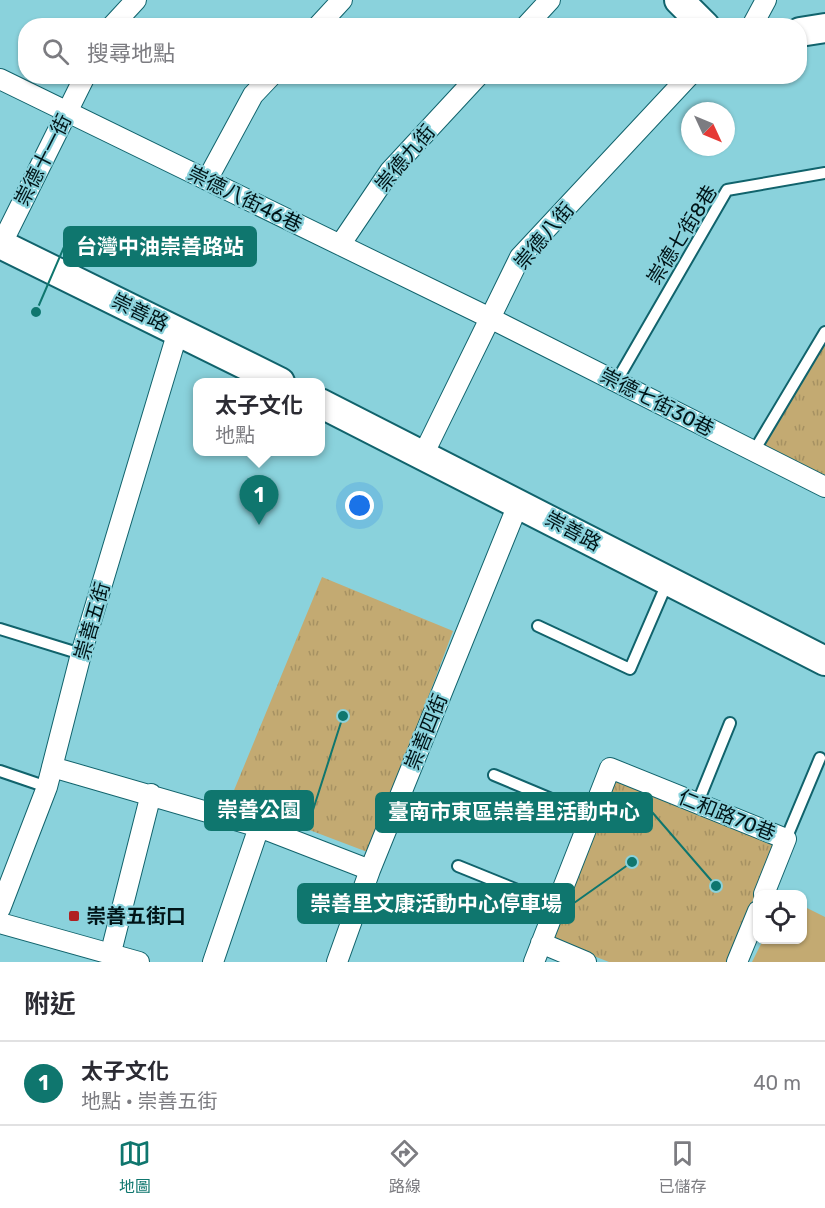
<!DOCTYPE html>
<html lang="zh-TW">
<meta charset="utf-8">
<style>
body{margin:0;font-family:Rubik,"Noto Sans TC",sans-serif;background:#f7f7f7;color:#2b2b33}
.controls{position:absolute;right:18px;bottom:18px;display:grid;overflow:hidden;border-radius:12px;box-shadow:0 2px 4px #0004}
.controls button{width:54px;height:54px;display:grid;place-items:center;padding:0;border:0;border-bottom:2px solid #e1e1e2;background:#fff;color:#2b2b33;font:30px sans-serif}
.compass{position:absolute;left:681px;top:102px;width:54px;height:54px;border-radius:50%;background:#fff;box-shadow:0 2px 4px #0004;rotate:134deg}
.you{position:absolute;left:360px;top:506px;width:21px;height:21px;margin:-15px;border:4px solid #fff;border-radius:50%;background:#1a73e8;box-shadow:0 0 0 9px #1a73e833}
.badge{display:grid;place-items:center;width:39px;height:39px;border-radius:50%;background:#0f766e;color:#fff;font-size:20px;font-weight:700}
.pin{position:absolute;translate:-50% -50px;filter:drop-shadow(0 2px 3px #0008)}
.pin::after{content:'';position:absolute;top:32px;width:21px;height:18px;background:inherit;clip-path:polygon(0 0,100% 0,50% 100%)}
.popup{position:absolute;left:193px;top:378px;width:132px;height:78px;box-sizing:border-box;display:grid;place-content:center;border-radius:12px;background:#fff;filter:drop-shadow(0 2px 4px #0005);font-size:20px;white-space:nowrap;color:#7c7c81}
.popup b{font-size:22px;color:#2b2b33}
.popup::after{content:'';position:absolute;left:50%;top:100%;margin-left:-12px;border:12px solid transparent;border-top-color:#fff}
.list{margin:0;padding:0;list-style:none}
h2{display:flex;justify-content:space-between;align-items:center;height:78px;margin:0;padding:0 24px;font-size:26px}
h2 small{font-size:20px;font-weight:400;color:#7c7c81}
.list li{display:grid;grid-template-columns:39px 1fr auto;gap:18px;align-items:center;box-sizing:border-box;height:84px;padding:0 24px;border-top:2px solid #e1e1e2}
.list b{display:block;font-size:22px;white-space:nowrap}
.list p{margin:0;font-size:20px;white-space:nowrap;color:#7c7c81}
.list em{font-size:20px;font-style:normal;color:#7c7c81}
.icon{flex:none;width:33px;height:33px;fill:none;stroke:currentColor;stroke-width:2;stroke-linecap:round;stroke-linejoin:round}
.map{position:relative;flex:none;width:825px;height:962px;overflow:hidden}
.search{position:absolute;background:#fff;box-shadow:0 2px 4px #0004;left:18px;right:18px;top:18px;height:66px;display:flex;align-items:center;gap:15px;box-sizing:border-box;padding:0 21px;border-radius:24px;color:#7c7c81;font-size:22px}
.sheet{height:162px;background:#fff}
nav{display:flex;justify-content:space-around;align-items:center;box-sizing:border-box;height:84px;border-top:2px solid #e1e1e2;background:#fff;font-size:16px;color:#7c7c81}
nav a{display:grid;justify-items:center;gap:3px}
nav .on{color:#0f766e}
.map>svg:first-child{display:block}
.grass{fill:#c3aa72}
.park{fill:url(#park-tufts)}
.lines{fill:none;stroke-linecap:round;stroke-linejoin:round}
.lane-casing{stroke:#11636c;stroke-width:14}
.street-casing{stroke:#11636c;stroke-width:22}
.secondary-casing{stroke:#11636c;stroke-width:32}
.lane{stroke:#fff;stroke-width:10}
.street{stroke:#fff;stroke-width:20}
.secondary{stroke:#fff;stroke-width:28}
.poi-dot{fill:#b01f21;stroke:#8ad2dc;stroke-width:2}
.labels{text-anchor:middle;dominant-baseline:central;stroke-width:4.5;stroke-linejoin:round;paint-order:stroke}
.street-label{font-size:20px;fill:#001417;stroke:#8ad2dc}
.poi-label{font-size:20px;font-weight:bold;fill:#001417;stroke:#8ad2dc;text-anchor:start}
.leader{fill:none;stroke:#0f766e;stroke-width:2}
.callout-dot{fill:#0f766e;stroke:#8ad2dc;stroke-width:2}
.callout{fill:#0f766e;stroke:#0f766e;stroke-width:2}
.callout-label{font-size:21px;text-anchor:middle;font-weight:bold;fill:#fff}
</style>
<div class="map">
<svg width="825" height="962" viewBox="0 0 825 962">
<defs>
<pattern id="park-tufts" width="24" height="20" patternUnits="userSpaceOnUse" patternTransform="scale(1.5)"><rect width="24" height="20" fill="#c3aa72"/><path d="M3 7l-1-3M5 7V3M7 7l1-3M15 17l-1-3M17 17v-4M19 17l1-3" fill="none" stroke="#a69162"/></pattern>
</defs>
<rect width="100%" height="100%" fill="#8ad2dc"/>
<path class="grass" d="M803,906l22,11v45h-73l11,-22h39z"/>
<path class="park" d="M825,334v152l-70,-35z
M322,577l131,54 -83,222 -140,-53z
M614,778l162,64 -48,120h-119l-58,-23z"/>
<g class="lines">
<defs>
<path id="lane" d="M616,382l111,-192 98,-17
M754,451l71,-119
M538,626l92,43 38,-88
M0,629l81,25
M0,771l47,16
M494,775l98,41
M698,802l32,-79
M786,839l34,-81
M458,866l99,40"/>
<path id="street" d="M112,26l24,-26
M318,26l24,-26
M526,26l24,-26
M752,26l14,-26
M0,79l490,239 335,169
M207,180l46,-85 18,-19
M340,245l50,-74 88,-95
M0,247l85,-171
M423,455l97,-198 169,-181
M52,767l207,60 111,43
M0,909l47,-122 34,-133 97,-323
M0,923l139,39
M541,943l45,19
M111,952l40,-158
M213,962l46,-135
M337,962l33,-92 149,-368
M534,962l76,-194 176,71 -22,55
M737,962l21,-51"/>
<path id="secondary" d="M679,0l26,26
M800,32l25,-4
M0,244l280,138
M320,403l505,258"/>
</defs>
<use href="#lane" class="lane-casing"/>
<use href="#street" class="street-casing"/>
<use href="#secondary" class="secondary-casing"/>
<use href="#lane" class="lane"/>
<use href="#street" class="street"/>
<use href="#secondary" class="secondary"/>
</g>
<rect class="poi-dot" x="68" y="910" width="12" height="12" rx="3"/>
<g class="labels">
<g class="street-label">
<text transform="translate(405 158) rotate(-50)">崇德九街</text>
<text transform="translate(43 160) rotate(-63)">崇德十一街</text>
<text transform="translate(245 199) rotate(26)">崇德八街46巷</text>
<text transform="translate(682 235) rotate(-58)">崇德七街8巷</text>
<text transform="translate(544 236) rotate(-50)">崇德八街</text>
<text transform="translate(140 312) rotate(26)">崇善路</text>
<text transform="translate(657 402) rotate(27)">崇德七街30巷</text>
<text transform="translate(573 531) rotate(28)">崇善路</text>
<text transform="translate(92 621) rotate(-74)">崇善五街</text>
<text transform="translate(426 732) rotate(-68)">崇善四街</text>
<text transform="translate(727 815) rotate(22)">仁和路70巷</text>
</g>
<g class="poi-label">
<text x="86" y="916">崇善五街口</text>
</g>
</g>
<path class="leader" d="M36 312L64 247M343 716L313 810M716 886L652 812M632 862L574 903"/>
<g class="callout-dot">
<circle cx="36" cy="312" r="6"/>
<circle cx="343" cy="716" r="6"/>
<circle cx="716" cy="886" r="6"/>
<circle cx="632" cy="862" r="6"/>
</g>
<g class="callout">
<rect x="64" y="227" width="192" height="39" rx="6"/>
<rect x="205" y="791" width="108" height="39" rx="6"/>
<rect x="376" y="793" width="276" height="39" rx="6"/>
<rect x="298" y="884" width="276" height="39" rx="6"/>
</g>
<g class="callout-label">
<text x="160" y="254">台灣中油崇善路站</text>
<text x="259" y="817">崇善公園</text>
<text x="514" y="819">臺南市東區崇善里活動中心</text>
<text x="436" y="911">崇善里文康活動中心停車場</text>
</g>
</svg>
<div class="controls">
<button><svg class="icon" aria-label="locate" viewBox="0 0 24 24"><circle cx="12" cy="12" r="6"/><path d="M12 2v4M12 18v4M2 12h4M18 12h4"/></svg></button>
</div>
<svg class="compass" viewBox="-18 -18 36 36"><path d="M0-13l5 13h-10z" fill="#e53935"/><path d="M0 13l5-13h-10z" fill="#7c7c81"/></svg>
<div class="you"></div>
<div class="pin badge" style="left:259px;top:525px">1</div>
<div class="popup"><b>太子文化</b>地點</div>
<div class="search"><svg class="icon" aria-label="search" viewBox="0 0 24 24"><circle cx="10" cy="10" r="6"/><path d="M15 15l6 6"/></svg>搜尋地點</div>
</div>
<section class="sheet">
<h2>附近<small></small></h2>
<ul class="list">
<li><span class="badge">1</span><div><b>太子文化</b><p>地點 · 崇善五街</p></div><em>40 m</em></li>
</ul>
</section>
<nav>
<a class="on"><svg class="icon" aria-label="map" viewBox="0 0 24 24"><path d="M3 6l6-2 6 2 6-2v14l-6 2-6-2-6 2zM9 4v14M15 6v14"/></svg>地圖</a>
<a><svg class="icon" aria-label="directions" viewBox="0 0 24 24"><path d="M12 3l9 9-9 9-9-9zM9 14v-3h6M13 9l2 2-2 2"/></svg>路線</a>
<a><svg class="icon" aria-label="saved" viewBox="0 0 24 24"><path d="M7 4h10v16l-5-4-5 4z"/></svg>已儲存</a>
</nav>
